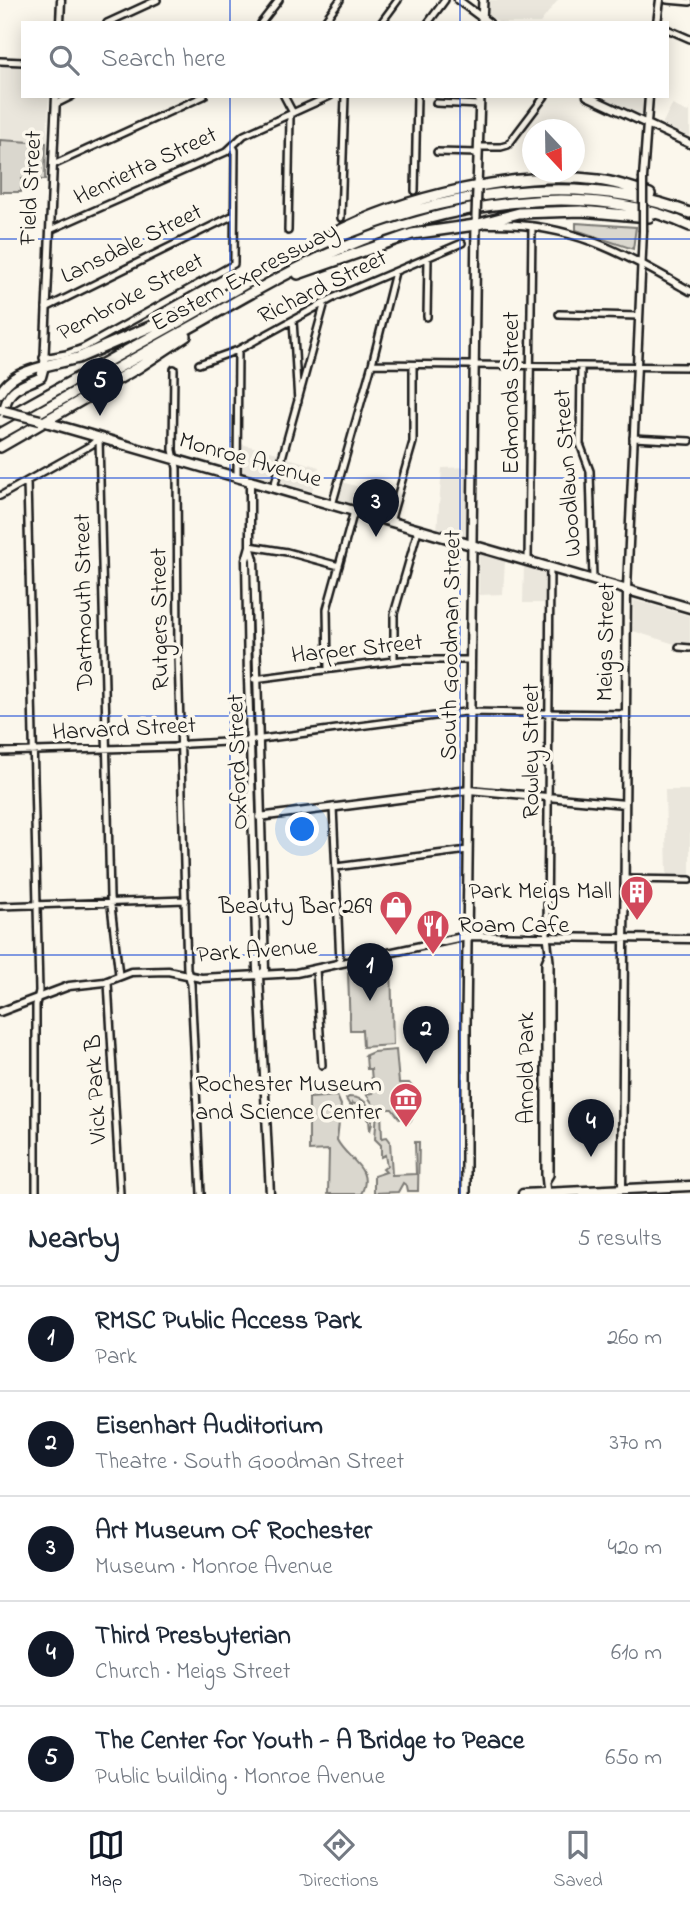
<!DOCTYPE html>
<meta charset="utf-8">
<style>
body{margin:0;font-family:"Indie Flower",sans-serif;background:#f6f6f7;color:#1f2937}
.compass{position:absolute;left:522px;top:119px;width:63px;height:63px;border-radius:50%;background:#fff;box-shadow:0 4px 18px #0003;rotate:158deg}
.you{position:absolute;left:303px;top:830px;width:24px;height:24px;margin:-18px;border:5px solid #fff;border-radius:50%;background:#1a73e8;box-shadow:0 0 0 10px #1a73e833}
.badge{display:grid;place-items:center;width:46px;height:46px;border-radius:50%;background:#111827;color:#fff;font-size:23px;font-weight:700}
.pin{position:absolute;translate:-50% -58px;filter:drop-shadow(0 2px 4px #0008)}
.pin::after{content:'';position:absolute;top:37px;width:24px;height:21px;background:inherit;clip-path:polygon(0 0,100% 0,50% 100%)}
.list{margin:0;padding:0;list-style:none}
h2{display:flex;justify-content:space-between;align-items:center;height:91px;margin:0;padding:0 28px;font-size:30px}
h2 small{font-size:23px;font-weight:400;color:#747a83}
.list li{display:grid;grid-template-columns:46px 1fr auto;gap:21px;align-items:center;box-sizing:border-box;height:105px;padding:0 28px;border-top:2px solid #e0e1e3}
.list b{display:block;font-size:26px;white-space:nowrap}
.list p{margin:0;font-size:23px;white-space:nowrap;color:#747a83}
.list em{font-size:23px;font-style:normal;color:#747a83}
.icon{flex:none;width:38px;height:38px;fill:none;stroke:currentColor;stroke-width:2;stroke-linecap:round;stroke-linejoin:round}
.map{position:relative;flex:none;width:690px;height:1194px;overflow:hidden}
.search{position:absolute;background:#fff;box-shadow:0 4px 18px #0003;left:21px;right:21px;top:21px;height:77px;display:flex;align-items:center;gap:18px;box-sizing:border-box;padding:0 24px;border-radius:0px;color:#747a83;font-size:26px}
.sheet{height:616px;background:#fff}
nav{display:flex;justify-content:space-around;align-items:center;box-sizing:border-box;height:98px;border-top:2px solid #e0e1e3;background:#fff;font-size:19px;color:#747a83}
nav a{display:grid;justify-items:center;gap:4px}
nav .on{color:#111827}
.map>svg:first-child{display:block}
.built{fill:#eae6dc}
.green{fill:#dad7ce;stroke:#7b7a75;stroke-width:2}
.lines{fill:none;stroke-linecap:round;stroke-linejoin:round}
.minor-casing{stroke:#1c1c1c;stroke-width:10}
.tertiary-casing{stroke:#1c1c1c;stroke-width:11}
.secondary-casing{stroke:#1c1c1c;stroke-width:12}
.primary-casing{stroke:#1c1c1c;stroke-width:13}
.motorway-casing{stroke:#1c1c1c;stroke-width:14}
.minor{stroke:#fbf7ec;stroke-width:5}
.tertiary{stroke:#fbf7ec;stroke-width:6}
.secondary{stroke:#fbf7ec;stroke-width:7}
.primary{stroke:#fbf7ec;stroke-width:8}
.motorway{stroke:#fbf7ec;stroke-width:9}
.tertiary-bridge-casing{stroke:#1c1c1c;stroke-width:11;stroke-linecap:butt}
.secondary-bridge-casing{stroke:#1c1c1c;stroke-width:12;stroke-linecap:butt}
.primary-bridge-casing{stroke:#1c1c1c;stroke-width:13;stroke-linecap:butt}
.tertiary-bridge{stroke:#fbf7ec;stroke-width:6}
.secondary-bridge{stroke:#fbf7ec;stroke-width:7}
.primary-bridge{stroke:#fbf7ec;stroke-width:8}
.grid{fill:none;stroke:#1d4ed8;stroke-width:2;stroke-opacity:0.55}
.labels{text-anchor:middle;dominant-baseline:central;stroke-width:7;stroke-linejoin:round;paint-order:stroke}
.street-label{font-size:24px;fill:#1c1c1c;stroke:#fbf7ec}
.poi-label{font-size:24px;fill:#1c1c1c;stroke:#fbf7ec;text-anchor:end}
</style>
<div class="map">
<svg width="690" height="1194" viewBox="0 0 690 1194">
<rect width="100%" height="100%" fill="#fbf7ec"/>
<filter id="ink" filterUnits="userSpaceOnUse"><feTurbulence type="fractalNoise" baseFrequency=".0143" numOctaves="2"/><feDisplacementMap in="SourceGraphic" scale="14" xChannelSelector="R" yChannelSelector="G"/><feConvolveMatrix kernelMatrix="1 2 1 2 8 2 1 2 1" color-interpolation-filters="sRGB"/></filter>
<g filter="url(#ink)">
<path class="built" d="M489,0h69l-18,23h-41l-10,-8z
M0,65l23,1v30h26l-4,84 -23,-1 -1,13h-21z
M600,96h45l-1,17 -6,2z
M672,105l16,7 2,-4v29l-28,-13z
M241,444l37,9v2l41,12 -7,24 -70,-19z
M469,467v72l-32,-8 5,-63z
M342,482l24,7 1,-3 29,8 -7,21 -52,-12z
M479,554l26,7 -2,33 -24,1z
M524,565l22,8v30h-23z
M634,600l56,16v30h-9l-48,-15z
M665,790h25v85l-23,1z"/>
<path class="green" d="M0,140l46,3 -1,37 -23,-1 -1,13h-21z
M576,223l60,4 -3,22 -57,-19z
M391,963l2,82 -30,2 -1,-17h-12l-2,-58z
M396,1050l3,33h10l3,4v32l-6,6 2,-6 -2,-4 -6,4 -8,-10h-11l1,29 5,-1 3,4 2,34 24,-1 -1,-32h4l-1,49h-10l-1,-5 -4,-3 -5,9 -24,1v-17l12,-4 -3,-3 4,-3 -2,-11 -4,2v-12l-6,-6 2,-29 -11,-16 7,-1 -2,-24h-4l-1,-13h-2l9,-4z
M337,1096l4,9 -4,35c10,20 38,28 24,54h-33l1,-44 -20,1v-53z
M349,1097c20,0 27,16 21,34l-1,-11 -8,-9 2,-4 -11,-4v6l-6,-10z"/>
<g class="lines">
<defs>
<path id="minor" d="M667,0l23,2
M107,23l50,-23
M261,23l18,-23
M323,23l17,-23
M381,23l17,-23
M428,23l17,-23
M667,29l23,10
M0,61l23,1
M284,96l9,17
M436,103l44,2
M56,104l16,-8
M478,147h23l7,-2 37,-49
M437,152l41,1
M53,165l151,-69
M415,191l2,-95
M341,218l4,-122
M50,230l176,-78 18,-17 86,-39
M288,231l2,-116
M46,308l188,-93
M559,314l80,2
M427,317l1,-59
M293,320l5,82
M43,358l23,-4 17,-6 151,-84 1,-114 -2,-4
M199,364l39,-14 97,-53 127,-54
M372,364l318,3
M581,366l-1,78 10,27 3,108
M174,369l-1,81 4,18 1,187 9,314 4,15 10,210
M99,438l11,459 9,78
M633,438l57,3
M237,476l1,-126
M27,481l12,510 -3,14v189
M274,487l51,-185
M0,496l91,-51 8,-7
M332,505l40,-141 23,-92
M390,522l23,-80v-77
M250,546l37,6 52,14
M528,560l4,-334
M679,647l11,1
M394,660v-46l24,-84
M328,669l-1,-60 27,-98
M254,679l147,-19h69
M0,752l174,-5 13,-3 59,-3 219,-29 160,2
M333,807l7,156
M336,867l132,-17
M625,879l65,1
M0,906l186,-6
M316,969l6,96
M108,982l12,212
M547,1180l3,-5v-214l-3,-25 3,-369
M547,1193l-2,-18v-213l3,-7"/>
<path id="tertiary" d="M458,0l31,23
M60,23l1,-23
M657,23l3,-23
M587,96l103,48
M643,178l6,-82
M488,224c82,-2 133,28 202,67
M44,366l12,-270
M250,480v66l4,13 11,411 -6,6
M250,546l-4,14 2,119 9,291 2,6 11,218
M259,817l210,-27 156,14
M0,1012l69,-26 36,-4 26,-10 37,-1 33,7 95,-5 171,-37 223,3
M622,1189l5,-601 16,-357"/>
<path id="secondary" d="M482,23l1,-23
M477,189l3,-93
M466,1194v-169l10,-804"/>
<path id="primary" d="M0,393c10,-17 25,-22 44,-27l-3,11c-19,10 -33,9 -37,34l-4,-1
M42,421l648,187
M523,1194l167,-8"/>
<path id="motorway" d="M331,235c71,-38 187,-65 267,-55 17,2 35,8 52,14
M298,274l114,-40 63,-9 44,-12 62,-2 68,6
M44,366l34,-8 104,-45
M0,421c60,-33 120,-67 180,-100 48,-27 95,-56 145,-78 112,-49 247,-75 365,-30
M0,434c60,-34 120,-67 180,-101 53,-29 104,-61 160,-84 103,-44 244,-72 350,-23
M0,447l139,-80 47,-31"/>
</defs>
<use href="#minor" class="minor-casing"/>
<use href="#tertiary" class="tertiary-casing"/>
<use href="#secondary" class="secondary-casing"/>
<use href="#primary" class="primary-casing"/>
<use href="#motorway" class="motorway-casing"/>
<use href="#minor" class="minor"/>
<use href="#tertiary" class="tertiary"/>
<use href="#secondary" class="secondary"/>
<use href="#primary" class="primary"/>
<use href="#motorway" class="motorway"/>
<defs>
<path id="tertiary-bridge" d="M643,231v-53"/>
<path id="secondary-bridge" d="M476,217l1,-27"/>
<path id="primary-bridge" d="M4,411l36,9"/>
</defs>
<use href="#tertiary-bridge" class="tertiary-bridge-casing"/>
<use href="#secondary-bridge" class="secondary-bridge-casing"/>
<use href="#primary-bridge" class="primary-bridge-casing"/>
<use href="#tertiary-bridge" class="tertiary-bridge"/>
<use href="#secondary-bridge" class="secondary-bridge"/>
<use href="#primary-bridge" class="primary-bridge"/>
</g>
</g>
<path class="grid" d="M230,0v23M460,0v23M230,96v1098M460,96v1098M0,239h690M0,478h690M0,716h690M0,955h690"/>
<defs>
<symbol id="building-pin" viewBox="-11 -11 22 30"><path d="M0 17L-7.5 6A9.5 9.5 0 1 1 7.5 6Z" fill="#d1495b" stroke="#fbf7ec"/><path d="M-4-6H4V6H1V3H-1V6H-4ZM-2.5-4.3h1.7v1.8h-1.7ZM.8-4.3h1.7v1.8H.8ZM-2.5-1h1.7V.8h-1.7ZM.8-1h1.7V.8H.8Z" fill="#fff"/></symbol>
<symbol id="shop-pin" viewBox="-11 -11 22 30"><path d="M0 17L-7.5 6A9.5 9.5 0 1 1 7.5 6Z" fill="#d1495b" stroke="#fbf7ec"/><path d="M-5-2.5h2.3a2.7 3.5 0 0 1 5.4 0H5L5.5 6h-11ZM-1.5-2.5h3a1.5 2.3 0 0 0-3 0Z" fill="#fff"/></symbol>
<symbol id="restaurant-pin" viewBox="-11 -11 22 30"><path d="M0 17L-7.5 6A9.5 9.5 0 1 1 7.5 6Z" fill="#d1495b" stroke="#fbf7ec"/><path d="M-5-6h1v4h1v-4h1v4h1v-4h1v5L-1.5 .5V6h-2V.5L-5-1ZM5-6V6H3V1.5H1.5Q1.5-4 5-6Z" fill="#fff"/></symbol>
<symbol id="museum-pin" viewBox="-11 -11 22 30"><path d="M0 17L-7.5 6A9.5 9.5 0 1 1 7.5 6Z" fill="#d1495b" stroke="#fbf7ec"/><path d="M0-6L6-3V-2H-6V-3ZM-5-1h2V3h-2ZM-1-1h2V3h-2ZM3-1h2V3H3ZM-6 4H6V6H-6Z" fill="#fff"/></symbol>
</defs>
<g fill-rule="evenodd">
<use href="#building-pin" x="618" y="873" width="38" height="52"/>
<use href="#shop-pin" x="377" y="888" width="38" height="52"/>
<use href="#restaurant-pin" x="414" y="907" width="38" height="52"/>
<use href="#museum-pin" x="387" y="1080" width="38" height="52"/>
</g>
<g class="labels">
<g class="street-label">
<text transform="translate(146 167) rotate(-25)">Henrietta Street</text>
<text transform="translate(32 188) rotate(-87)">Field Street</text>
<text transform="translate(132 245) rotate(-26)">Lansdale Street</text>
<text transform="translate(245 278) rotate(-28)">Eastern Expressway</text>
<text transform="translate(323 288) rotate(-26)">Richard Street</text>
<text transform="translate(131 298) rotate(-28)">Pembroke Street</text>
<text transform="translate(512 393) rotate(-90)">Edmonds Street</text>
<text transform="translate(250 461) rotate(16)">Monroe Avenue</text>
<text transform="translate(569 473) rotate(-94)">Woodlawn Street</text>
<text transform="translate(85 602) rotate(-91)">Dartmouth Street</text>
<text transform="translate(161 619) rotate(-91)">Rutgers Street</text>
<text transform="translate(607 642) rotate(-89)">Meigs Street</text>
<text transform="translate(452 645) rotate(-89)">South Goodman Street</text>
<text transform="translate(357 650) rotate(-6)">Harper Street</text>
<text transform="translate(124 730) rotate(-3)">Harvard Street</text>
<text transform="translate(532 751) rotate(-90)">Rowley Street</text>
<text transform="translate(239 762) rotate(-92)">Oxford Street</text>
<text transform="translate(257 952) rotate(-4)">Park Avenue</text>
<text transform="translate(527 1068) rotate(-90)">Arnold Park</text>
<text transform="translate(97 1089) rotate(-93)">Vick Park B</text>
</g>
<g class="poi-label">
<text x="612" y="892">Park Meigs Mall</text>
<text x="372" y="907">Beauty Bar 269</text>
<text x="458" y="926" text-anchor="start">Roam Cafe</text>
<text x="382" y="1085">Rochester Museum<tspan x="382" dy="28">and Science Center</tspan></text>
</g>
</g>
</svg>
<svg class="compass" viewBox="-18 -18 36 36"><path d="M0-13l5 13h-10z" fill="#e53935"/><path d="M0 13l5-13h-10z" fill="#747a83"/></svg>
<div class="you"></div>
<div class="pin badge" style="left:370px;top:1001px">1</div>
<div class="pin badge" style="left:426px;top:1064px">2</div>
<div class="pin badge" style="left:376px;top:537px">3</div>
<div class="pin badge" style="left:591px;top:1157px">4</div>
<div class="pin badge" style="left:100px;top:416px">5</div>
<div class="search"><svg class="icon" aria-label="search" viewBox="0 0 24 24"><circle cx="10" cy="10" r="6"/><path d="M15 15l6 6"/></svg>Search here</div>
</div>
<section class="sheet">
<h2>Nearby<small>5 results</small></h2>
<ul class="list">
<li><span class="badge">1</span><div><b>RMSC Public Access Park</b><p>Park</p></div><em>260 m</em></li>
<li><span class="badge">2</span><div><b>Eisenhart Auditorium</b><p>Theatre · South Goodman Street</p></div><em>370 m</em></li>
<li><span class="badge">3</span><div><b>Art Museum Of Rochester</b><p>Museum · Monroe Avenue</p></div><em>420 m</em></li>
<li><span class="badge">4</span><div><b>Third Presbyterian</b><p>Church · Meigs Street</p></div><em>610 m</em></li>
<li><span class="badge">5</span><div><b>The Center for Youth - A Bridge to Peace</b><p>Public building · Monroe Avenue</p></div><em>650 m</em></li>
</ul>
</section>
<nav>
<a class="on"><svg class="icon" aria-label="map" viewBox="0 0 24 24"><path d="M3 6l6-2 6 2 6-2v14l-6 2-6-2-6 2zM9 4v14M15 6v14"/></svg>Map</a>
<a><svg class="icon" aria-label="directions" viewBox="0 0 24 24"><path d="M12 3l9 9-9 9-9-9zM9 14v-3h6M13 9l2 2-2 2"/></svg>Directions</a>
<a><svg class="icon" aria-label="saved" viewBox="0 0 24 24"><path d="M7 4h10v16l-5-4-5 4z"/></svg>Saved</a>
</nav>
